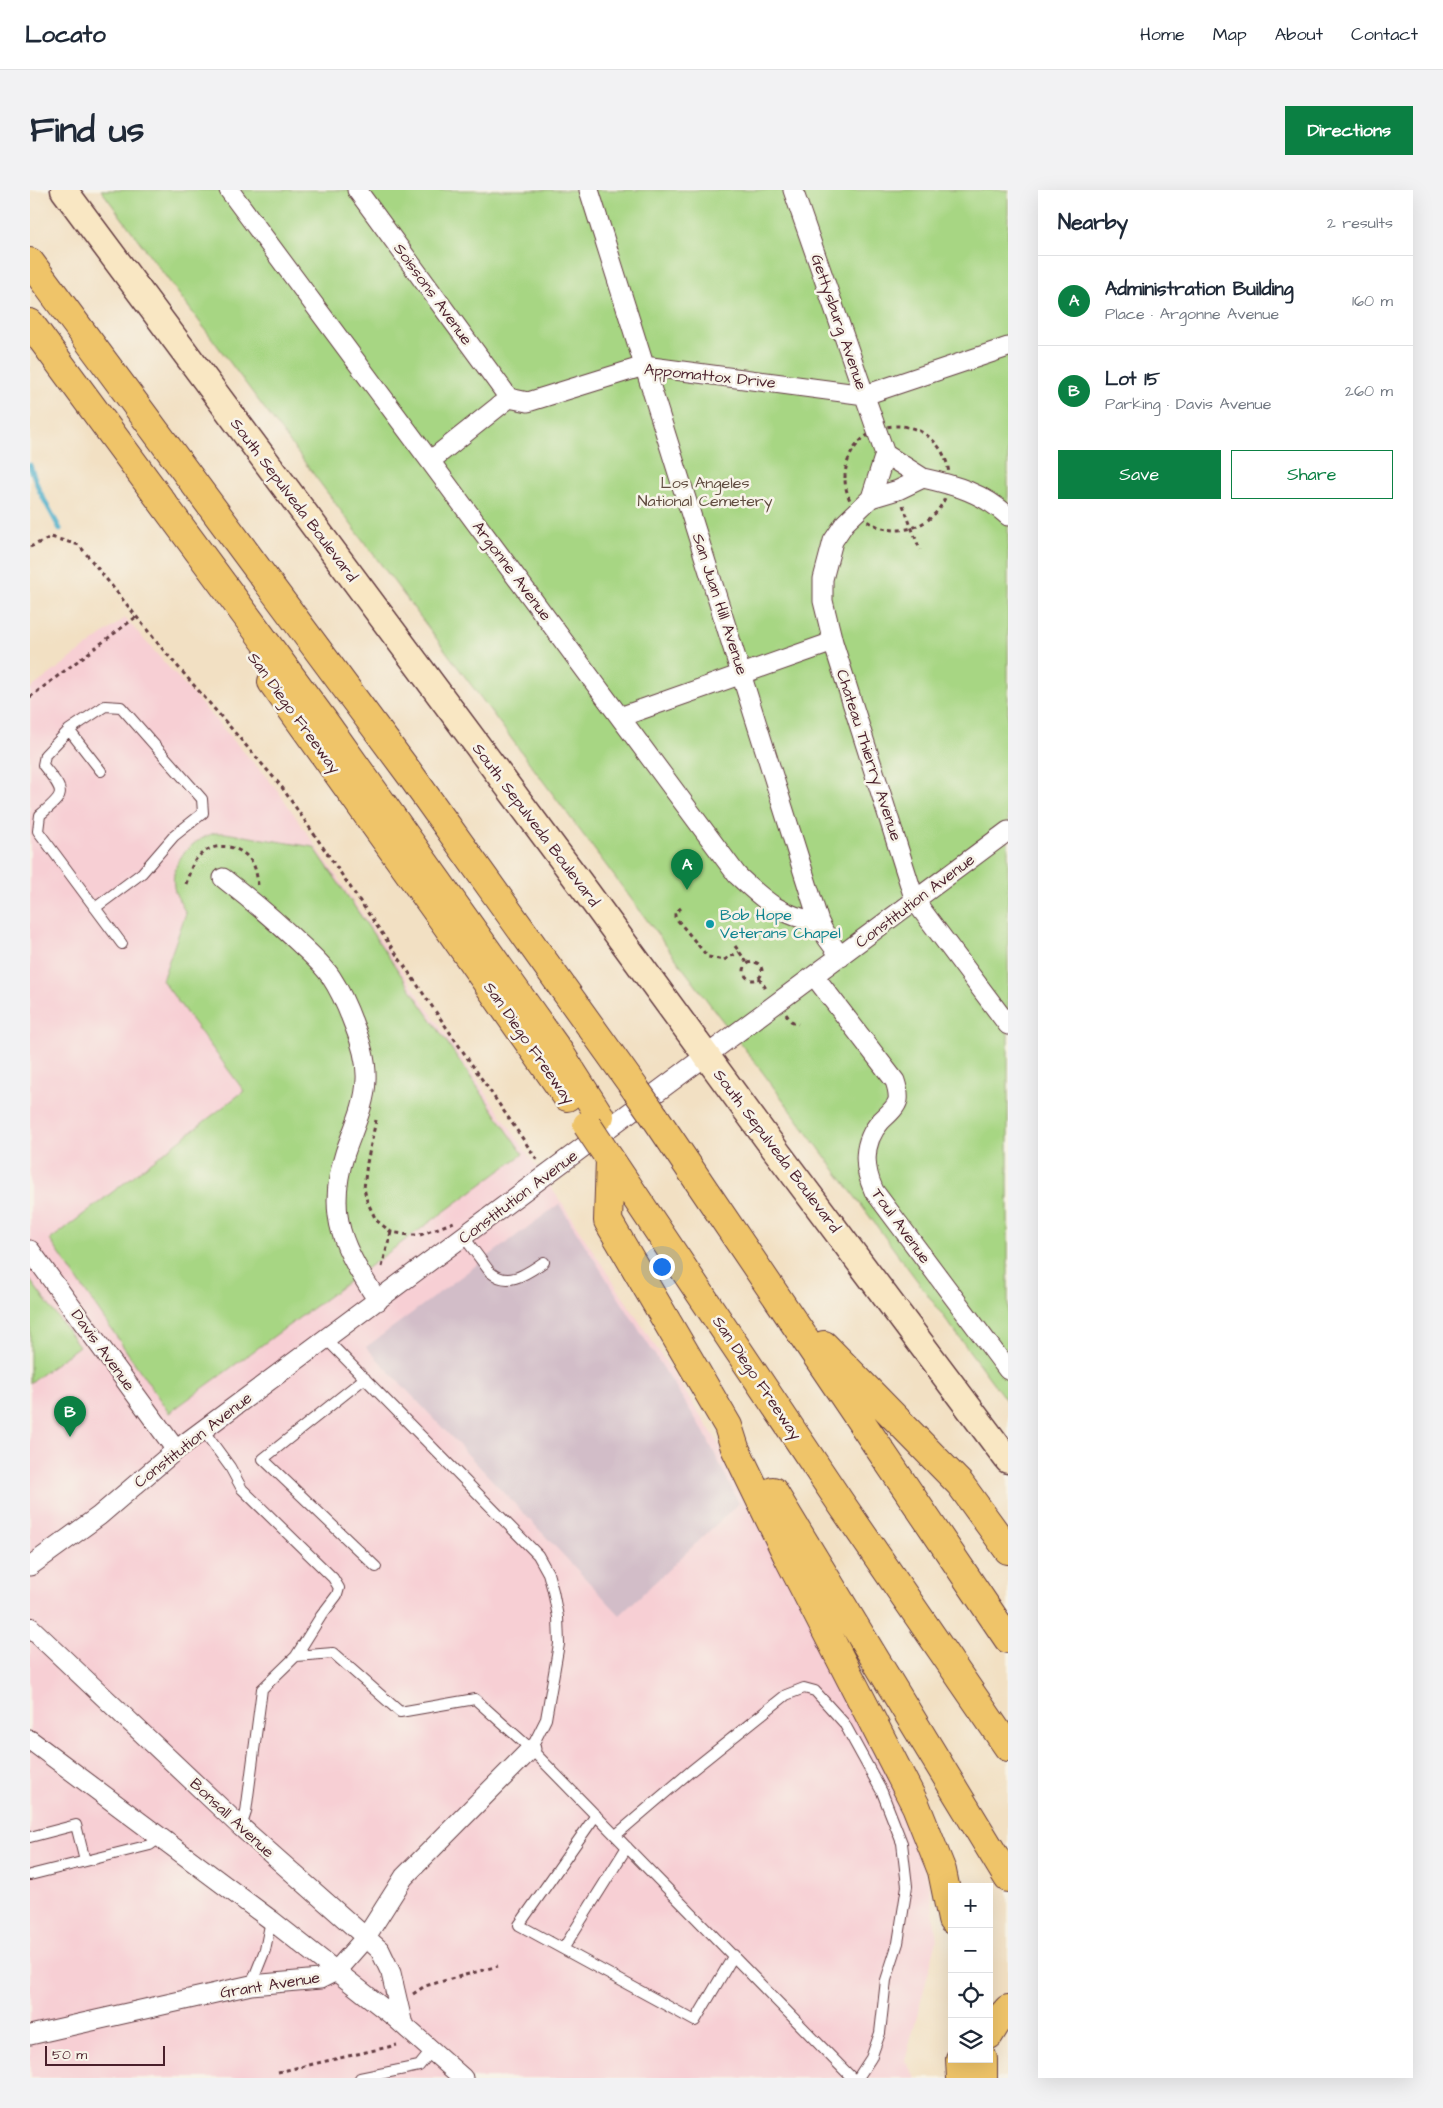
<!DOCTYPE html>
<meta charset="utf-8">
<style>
body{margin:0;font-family:"Architects Daughter",sans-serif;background:#f2f2f3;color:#1f2937}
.controls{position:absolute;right:15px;bottom:15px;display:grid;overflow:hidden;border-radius:0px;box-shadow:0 5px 20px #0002}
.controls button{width:45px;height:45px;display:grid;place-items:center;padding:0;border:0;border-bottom:1px solid #e0e1e3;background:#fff;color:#1f2937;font:25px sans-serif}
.scale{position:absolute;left:15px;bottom:12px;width:120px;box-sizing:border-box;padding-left:5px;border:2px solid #4a1f2b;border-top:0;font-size:14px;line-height:18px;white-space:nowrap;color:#4a1f2b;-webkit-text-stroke:4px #f7f3e8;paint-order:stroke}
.you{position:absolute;left:631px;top:1076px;width:18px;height:18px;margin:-12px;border:4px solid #fff;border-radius:50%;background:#1a73e8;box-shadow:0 0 0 8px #1a73e833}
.badge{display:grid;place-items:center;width:32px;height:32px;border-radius:50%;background:#0b8043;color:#fff;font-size:16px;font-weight:700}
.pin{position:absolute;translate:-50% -41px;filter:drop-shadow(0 1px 2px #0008)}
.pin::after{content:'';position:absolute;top:26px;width:18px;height:15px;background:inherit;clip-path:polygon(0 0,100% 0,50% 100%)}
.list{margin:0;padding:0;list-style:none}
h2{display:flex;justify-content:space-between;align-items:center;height:65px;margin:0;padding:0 20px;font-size:21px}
h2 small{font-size:16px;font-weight:400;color:#747a83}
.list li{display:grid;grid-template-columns:32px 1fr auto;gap:15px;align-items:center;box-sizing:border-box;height:90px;padding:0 20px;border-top:1px solid #e0e1e3}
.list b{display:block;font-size:19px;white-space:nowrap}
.list p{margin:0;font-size:16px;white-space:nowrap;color:#747a83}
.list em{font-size:16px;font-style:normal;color:#747a83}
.actions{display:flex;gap:10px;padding:15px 20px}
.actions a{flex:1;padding:11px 0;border:1px solid #0b8043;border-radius:0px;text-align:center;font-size:18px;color:#0b8043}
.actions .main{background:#0b8043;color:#fff}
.icon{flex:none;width:28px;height:28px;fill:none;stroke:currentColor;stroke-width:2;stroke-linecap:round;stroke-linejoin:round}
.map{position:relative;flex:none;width:978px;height:1888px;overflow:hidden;border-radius:0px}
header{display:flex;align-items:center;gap:30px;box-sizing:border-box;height:70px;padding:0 25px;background:#fff;border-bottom:1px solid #e0e1e3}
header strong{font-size:24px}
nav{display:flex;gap:28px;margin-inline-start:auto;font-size:18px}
.intro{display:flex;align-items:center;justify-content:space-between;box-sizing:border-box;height:120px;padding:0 30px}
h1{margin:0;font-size:35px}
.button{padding:12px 22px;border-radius:0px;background:#0b8043;color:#fff;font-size:18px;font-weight:700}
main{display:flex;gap:30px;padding:0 30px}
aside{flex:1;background:#fff;border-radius:0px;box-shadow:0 5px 20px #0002}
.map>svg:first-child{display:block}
.built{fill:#f7cfd4}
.industrial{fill:#d2bdc8}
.green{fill:#a7d683;stroke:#787a57}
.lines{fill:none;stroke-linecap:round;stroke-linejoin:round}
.stream{stroke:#4aadc9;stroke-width:5}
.service-casing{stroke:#633c42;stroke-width:12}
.minor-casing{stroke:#633c42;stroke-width:21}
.secondary-casing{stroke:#633c42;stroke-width:29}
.motorway-casing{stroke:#633c42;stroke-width:30}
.path{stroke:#633c42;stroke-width:3;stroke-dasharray:4 4;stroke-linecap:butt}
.service{stroke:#fff;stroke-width:10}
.minor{stroke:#fff;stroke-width:19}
.secondary{stroke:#f9e7c3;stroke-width:26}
.motorway{stroke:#efc469;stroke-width:28}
.motorway-bridge-casing{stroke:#633c42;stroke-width:30;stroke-linecap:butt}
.motorway-bridge{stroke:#efc469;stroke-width:28}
.culture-dot{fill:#0f9aa8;stroke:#f7f3e8;stroke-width:2}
.labels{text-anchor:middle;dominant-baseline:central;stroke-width:5;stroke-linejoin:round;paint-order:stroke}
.street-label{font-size:16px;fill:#4a1f2b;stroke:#f7f3e8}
.park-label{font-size:16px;fill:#614d41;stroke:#f7f3e8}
.culture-label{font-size:16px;fill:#0d838f;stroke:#f7f3e8;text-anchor:start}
</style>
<header>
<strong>Locato</strong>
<nav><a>Home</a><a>Map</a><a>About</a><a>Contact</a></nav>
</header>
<div class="intro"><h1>Find us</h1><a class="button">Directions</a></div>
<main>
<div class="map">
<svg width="978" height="1888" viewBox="0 0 978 1888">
<rect width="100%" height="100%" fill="#f7f3e8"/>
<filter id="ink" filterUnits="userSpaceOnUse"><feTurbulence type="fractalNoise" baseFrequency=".02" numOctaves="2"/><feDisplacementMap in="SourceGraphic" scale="10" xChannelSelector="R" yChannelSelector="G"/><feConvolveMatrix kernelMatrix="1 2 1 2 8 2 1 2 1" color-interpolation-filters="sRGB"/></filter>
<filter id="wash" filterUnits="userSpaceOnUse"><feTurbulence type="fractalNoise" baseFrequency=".0096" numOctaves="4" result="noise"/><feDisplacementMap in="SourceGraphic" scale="20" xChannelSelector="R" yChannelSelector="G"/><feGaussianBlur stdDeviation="1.12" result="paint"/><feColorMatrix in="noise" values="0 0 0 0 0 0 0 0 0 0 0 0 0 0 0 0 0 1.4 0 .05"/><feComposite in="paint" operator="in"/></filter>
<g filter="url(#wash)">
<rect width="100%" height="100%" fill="#f2e0c3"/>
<path class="built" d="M95,428l151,170 285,414 157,240 174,339 22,53 16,54 7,52 -32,121 11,17h-886v-1389z"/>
<path class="industrial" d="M529,1014l145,228 35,71 -119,112 -254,-268z"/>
<path class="green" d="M71,0h907v1213l-253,-341 -37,-47z
M185,643h10l89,14 209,307 -354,259 -119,-173 194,-149 -82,-111 24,-67c-4,-7 -8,-14 -11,-21 -8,-29 16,-52 40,-59z
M0,1090l49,66 -49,37z"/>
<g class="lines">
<path class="stream" d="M0,275l9,25 21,39"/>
</g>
</g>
<g filter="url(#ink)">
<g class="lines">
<defs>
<path id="service" d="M39,540l36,-24 16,1 81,92 1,14 -29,23 -32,37 -47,35
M71,581l-32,-41 -24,25 -2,10c21,27 25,27 -3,50l-2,16 84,113
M434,1047l26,35c19,16 37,1 54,-10
M296,1149l212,216 10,18 5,18 5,26 1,27 -13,75 -15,30
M335,1188l-102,81 113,108
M173,1240l27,37 12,22 91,89 6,10 -2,7 -16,21 -25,40 -34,33 -16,123 -5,15
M266,1466l37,-3 67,59 75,-13 56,50 321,329
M566,1625l-77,110 176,96 39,-66
M586,1645l75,-64 95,-76 18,-7 11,3 29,32 38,69 20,51 5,43 -9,57 -12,37 -6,53 -9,25 -13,20
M0,1647l46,-12 9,36
M0,1685l120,-30 11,-8
M533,1759l64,-102
M221,1795l14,-35 6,-30
M330,1888l59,-12 13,-16"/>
<path id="minor" d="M199,0l508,685c28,26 43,41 82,47
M327,0l152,208
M559,0l230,732 8,16 14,19
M763,0l92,264 -14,44
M855,264l38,24
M400,271l79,-63 19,4 116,-36 221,29 143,-48
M978,326c-25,-23 -53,-31 -85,-38l-25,12 -27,8 -26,25 -12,18 -10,38v22l10,41 82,259 93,124
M590,527l213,-75
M193,688c27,21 52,42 77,66 11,10 23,21 31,33 10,15 17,32 23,48 7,17 13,37 12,55 -1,26 -13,49 -21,73 -20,63 -1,96 33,148
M785,787l80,104c2,6 4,12 3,19 -2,8 -11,15 -17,21 -19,21 -18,46 -7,70l134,179
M0,1060l146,200
M0,1376l69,-50 77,-66 832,-619
M0,1437l211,200 139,123 11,23 12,52
M0,1550l241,180 122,96 70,62
M0,1845l221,-50 69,-6 16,-8 30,-34 38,-60 127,-128"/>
<path id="secondary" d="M34,0l521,700 183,250 240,320"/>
<path id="motorway" d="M0,72l382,515 224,313
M0,133l293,397 237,333 40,63
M242,492l173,241 122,174
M625,927l353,522
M578,966l232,346 168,245
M580,969l-2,62 120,205 7,22 52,107 129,251 26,65 10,49
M794,1155l136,139 48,66
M743,1301l235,387
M959,1845l10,-16 9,-10
M930,1869l1,19
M953,1869v19"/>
</defs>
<use href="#service" class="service-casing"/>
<use href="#minor" class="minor-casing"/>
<use href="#secondary" class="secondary-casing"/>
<use href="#motorway" class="motorway-casing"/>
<path class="path" d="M815 288a52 52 0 1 1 104 0a52 52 0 1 1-104 0Z
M873,315l17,45
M0,357l21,-10 28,8 81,101 121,140 257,375
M0,507l106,-80
M156,694c3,-9 5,-19 11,-26 15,-17 42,-15 55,4 4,6 5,15 6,23
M651,718l-6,5v4l33,40 16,3 15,-8
M705,756l13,18
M714 781a9 9 0 1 1 18 0a9 9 0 1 1-18 0Z
M729,788l8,12
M756,824l5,7 7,3
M346,930l-9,43 -3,25 3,13 9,19 15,12 18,3h11l34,-13
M352,1077l9,-35
M383,1804l12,-8 73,-20
M248,1882l119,-27"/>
<use href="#service" class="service"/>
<use href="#minor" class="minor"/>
<use href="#secondary" class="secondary"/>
<use href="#motorway" class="motorway"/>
<defs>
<path id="motorway-bridge" d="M606,900l19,27
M557,935l18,27"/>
</defs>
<use href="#motorway-bridge" class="motorway-bridge-casing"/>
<use href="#motorway-bridge" class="motorway-bridge"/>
</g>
</g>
<circle class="culture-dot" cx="680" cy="734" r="5"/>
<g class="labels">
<g class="street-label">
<text transform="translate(403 104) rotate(54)">Soissons Avenue</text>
<text transform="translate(809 132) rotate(71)">Gettysburg Avenue</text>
<text transform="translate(680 186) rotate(6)">Appomattox Drive</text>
<text transform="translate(264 310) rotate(53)">South Sepulveda Boulevard</text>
<text transform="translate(482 381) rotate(53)">Argonne Avenue</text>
<text transform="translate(690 414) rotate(72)">San Juan Hill Avenue</text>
<text transform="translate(264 523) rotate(54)">San Diego Freeway</text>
<text transform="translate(839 565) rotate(72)">Chateau Thierry Avenue</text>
<text transform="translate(506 635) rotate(53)">South Sepulveda Boulevard</text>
<text transform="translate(885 711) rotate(-37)">Constitution Avenue</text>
<text transform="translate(499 853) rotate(55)">San Diego Freeway</text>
<text transform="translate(747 961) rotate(53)">South Sepulveda Boulevard</text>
<text transform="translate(488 1007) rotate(-37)">Constitution Avenue</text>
<text transform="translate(871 1036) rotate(54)">Toul Avenue</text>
<text transform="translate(73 1160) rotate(54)">Davis Avenue</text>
<text transform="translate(727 1188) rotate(56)">San Diego Freeway</text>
<text transform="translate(163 1250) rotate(-38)">Constitution Avenue</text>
<text transform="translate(202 1628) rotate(43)">Bonsall Avenue</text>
<text transform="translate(240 1795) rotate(-9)">Grant Avenue</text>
</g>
<g class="park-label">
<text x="675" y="293">Los Angeles<tspan x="675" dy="18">National Cemetery</tspan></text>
</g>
<g class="culture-label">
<text x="690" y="725">Bob Hope<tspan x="690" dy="18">Veterans Chapel</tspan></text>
</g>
</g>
</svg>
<div class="controls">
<button>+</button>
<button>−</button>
<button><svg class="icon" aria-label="locate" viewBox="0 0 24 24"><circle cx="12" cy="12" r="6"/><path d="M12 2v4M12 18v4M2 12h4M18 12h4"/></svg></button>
<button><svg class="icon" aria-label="layers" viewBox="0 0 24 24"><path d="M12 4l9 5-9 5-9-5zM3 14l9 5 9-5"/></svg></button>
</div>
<div class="scale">50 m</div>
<div class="you"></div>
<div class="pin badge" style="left:657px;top:700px">A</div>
<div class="pin badge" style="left:40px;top:1247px">B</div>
</div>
<aside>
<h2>Nearby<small>2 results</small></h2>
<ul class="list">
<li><span class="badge">A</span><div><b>Administration Building</b><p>Place · Argonne Avenue</p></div><em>160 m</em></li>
<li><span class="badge">B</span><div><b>Lot 15</b><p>Parking · Davis Avenue</p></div><em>260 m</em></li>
</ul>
<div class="actions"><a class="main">Save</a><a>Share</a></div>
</aside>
</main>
